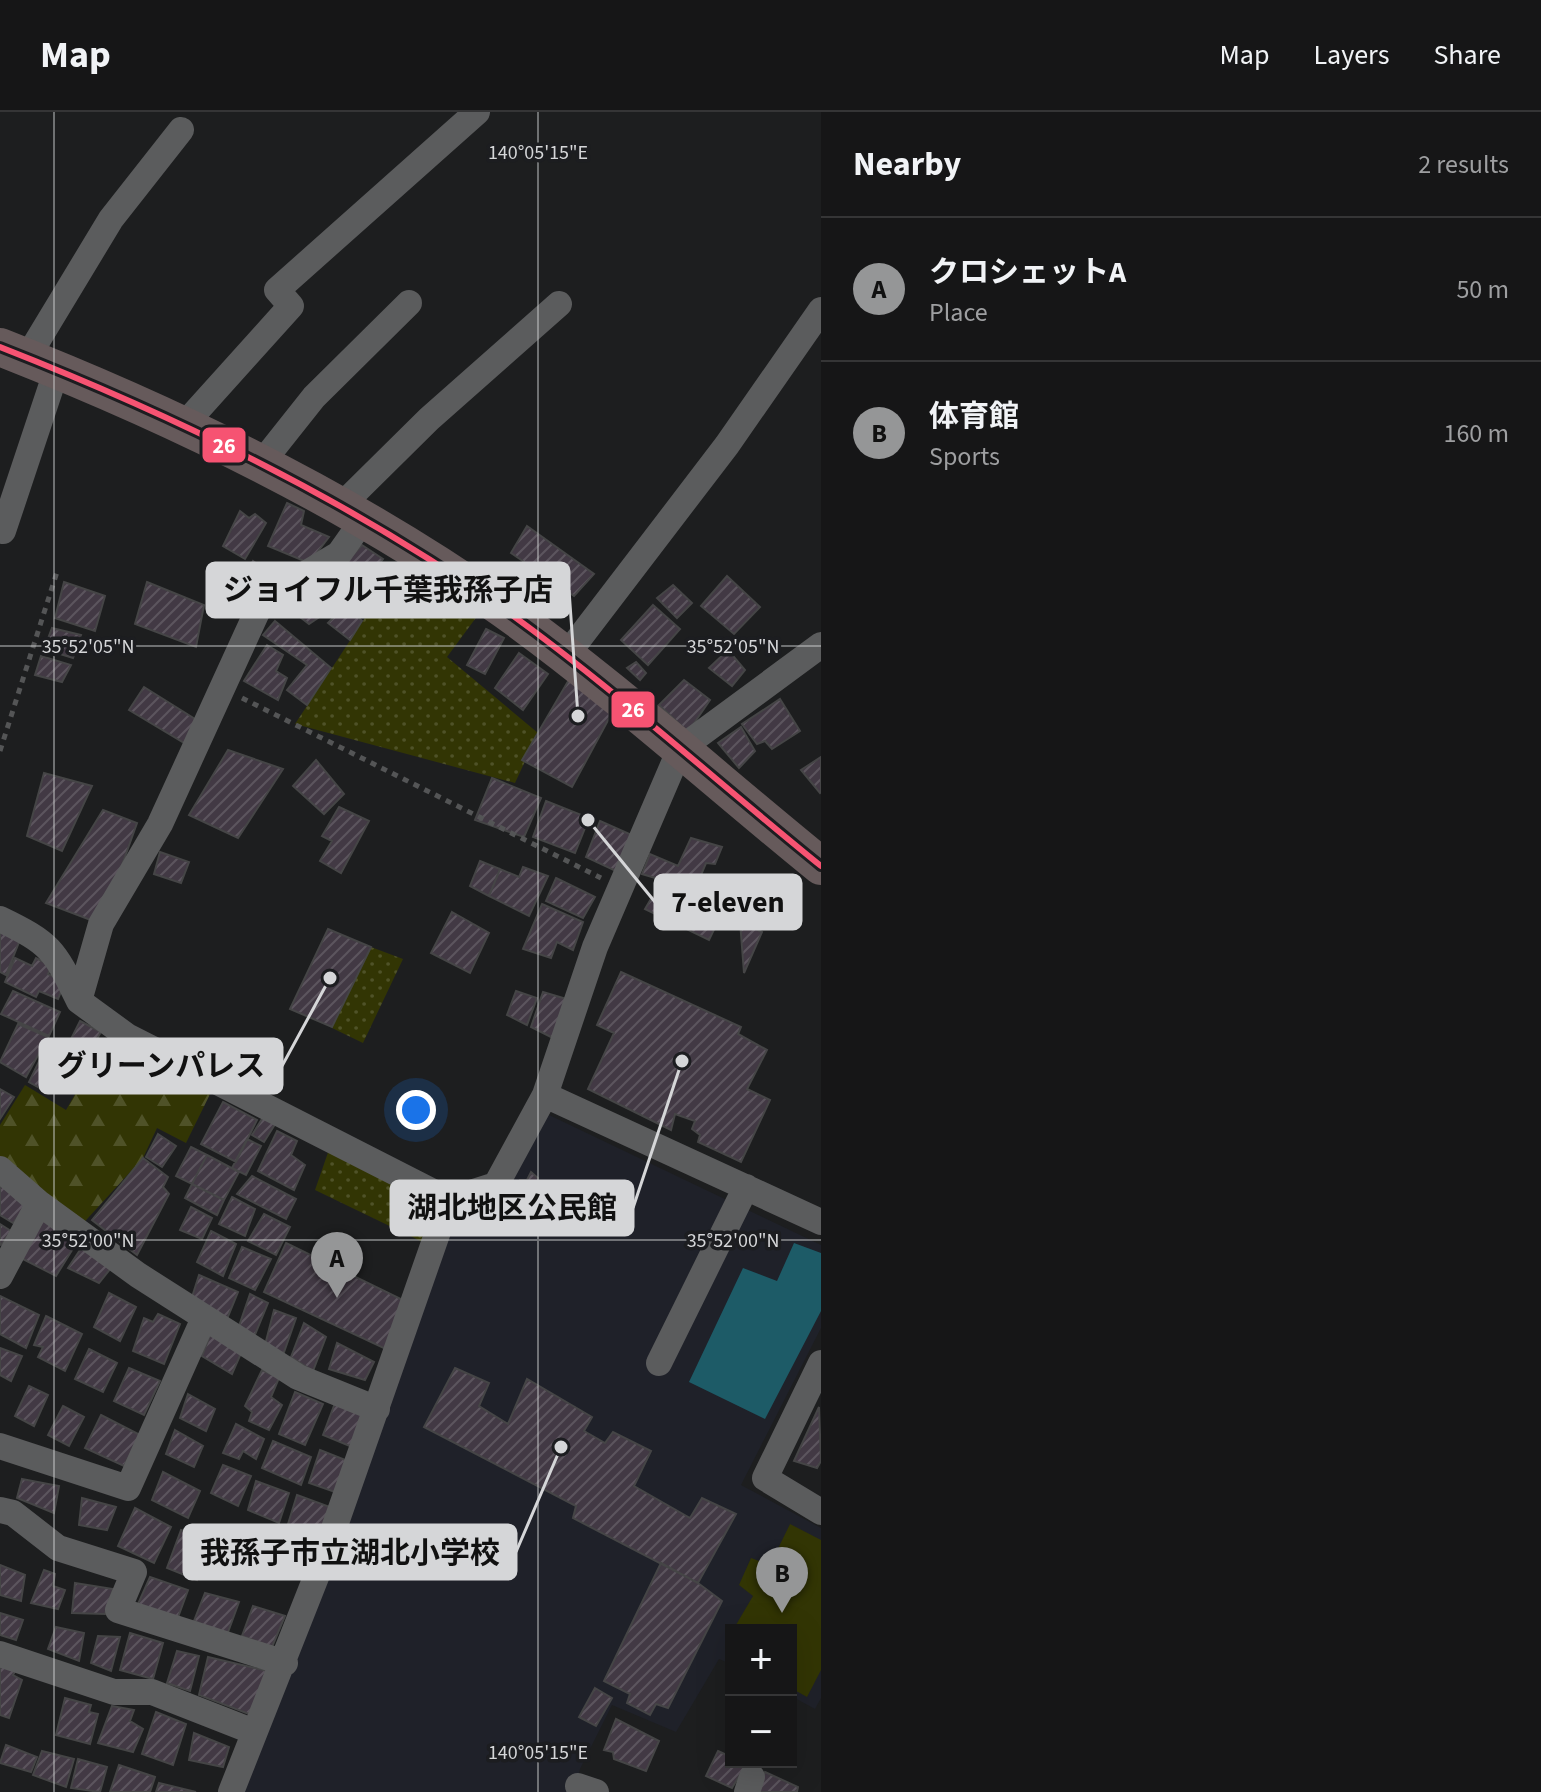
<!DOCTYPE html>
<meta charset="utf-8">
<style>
body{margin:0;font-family:"Source Sans 3","Noto Sans JP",sans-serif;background:#232324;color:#f1f3f6}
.controls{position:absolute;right:24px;bottom:24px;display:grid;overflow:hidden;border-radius:0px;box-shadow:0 8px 32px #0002}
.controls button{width:72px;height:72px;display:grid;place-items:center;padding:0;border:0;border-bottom:2px solid #353536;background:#161617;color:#f1f3f6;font:40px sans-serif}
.you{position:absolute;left:416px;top:998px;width:28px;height:28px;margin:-20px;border:6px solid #fff;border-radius:50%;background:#1a73e8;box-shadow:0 0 0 12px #1a73e833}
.badge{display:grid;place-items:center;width:52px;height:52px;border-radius:50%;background:#959697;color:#111;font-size:26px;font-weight:700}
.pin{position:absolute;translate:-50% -66px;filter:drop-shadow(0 2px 4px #0008)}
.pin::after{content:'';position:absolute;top:42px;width:28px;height:24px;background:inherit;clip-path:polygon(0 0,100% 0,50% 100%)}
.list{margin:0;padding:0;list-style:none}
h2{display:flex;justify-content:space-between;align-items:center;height:104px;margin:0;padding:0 32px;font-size:34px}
h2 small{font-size:26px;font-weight:400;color:#9e9fa1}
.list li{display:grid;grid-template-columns:52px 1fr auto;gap:24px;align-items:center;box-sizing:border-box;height:144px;padding:0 32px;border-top:2px solid #353536}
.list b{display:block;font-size:30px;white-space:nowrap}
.list p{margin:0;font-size:26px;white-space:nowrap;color:#9e9fa1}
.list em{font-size:26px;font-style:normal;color:#9e9fa1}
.map{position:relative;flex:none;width:821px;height:1680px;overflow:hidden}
header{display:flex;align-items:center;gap:48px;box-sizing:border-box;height:112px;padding:0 40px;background:#161617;border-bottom:2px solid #353536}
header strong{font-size:38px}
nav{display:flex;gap:44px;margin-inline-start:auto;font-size:28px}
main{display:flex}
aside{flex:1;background:#161617}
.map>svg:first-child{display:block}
.built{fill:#1f2129}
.grass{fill:url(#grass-dots)}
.forest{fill:url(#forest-firs)}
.pitch{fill:#323504}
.water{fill:#1d5b67}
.building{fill:url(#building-hatch);stroke:#454546;stroke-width:2}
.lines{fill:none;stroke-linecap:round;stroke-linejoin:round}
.path{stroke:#545556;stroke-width:5;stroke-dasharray:6 6;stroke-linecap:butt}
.minor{stroke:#5b5c5d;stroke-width:26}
.highway{stroke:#665a5b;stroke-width:38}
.bus-1-casing{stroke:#1c1d20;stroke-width:12}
.bus-1{stroke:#f65372;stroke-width:6}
.ticks{fill:none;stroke:#d5d6d8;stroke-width:2;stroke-opacity:0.45}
.ticks-label{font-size:20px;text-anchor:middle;fill:#d5d6d8;stroke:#1c1d20;stroke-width:7;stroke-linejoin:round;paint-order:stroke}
.leader{fill:none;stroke:#d5d6d8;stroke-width:3}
.callout-dot{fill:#d5d6d8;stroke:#1c1d20;stroke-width:3}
.callout{fill:#d5d6d8;stroke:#d5d6d8;stroke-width:3}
.callout-label{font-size:30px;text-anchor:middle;font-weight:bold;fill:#111}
.line-badge{stroke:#1c1d20;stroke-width:3}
.badge-label{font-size:22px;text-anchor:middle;font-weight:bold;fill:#fff}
</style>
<header>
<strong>Map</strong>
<nav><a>Map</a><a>Layers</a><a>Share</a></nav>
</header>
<main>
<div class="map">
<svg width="821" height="1680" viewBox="0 0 821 1680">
<defs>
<pattern id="grass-dots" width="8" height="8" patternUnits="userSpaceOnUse" patternTransform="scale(2)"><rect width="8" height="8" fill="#323504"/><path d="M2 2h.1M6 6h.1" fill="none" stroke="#4f5228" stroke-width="1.8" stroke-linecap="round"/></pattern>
<pattern id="forest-firs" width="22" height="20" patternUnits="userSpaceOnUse" patternTransform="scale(2)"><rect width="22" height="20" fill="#323504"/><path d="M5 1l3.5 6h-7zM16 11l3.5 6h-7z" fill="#4f5228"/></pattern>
<pattern id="building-hatch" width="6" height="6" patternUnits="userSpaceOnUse" patternTransform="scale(2)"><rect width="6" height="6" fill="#423944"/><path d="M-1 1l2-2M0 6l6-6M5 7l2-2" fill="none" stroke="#5c555e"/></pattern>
</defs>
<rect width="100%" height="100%" fill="#1d1e1f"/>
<path class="built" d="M547,1002l274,131v83l-80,157 80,43v170l-6,11 -24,-13v-66h-60v34l-12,-5 -43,73 -64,-27 -32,64 -5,23h-347l221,-592 47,-15z"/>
<path class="grass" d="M411,436l78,52 -42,57 91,76 -23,50 -220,-59z
M371,835l32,12 -40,84 -31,-15z
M332,1029l117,59 -16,47 -118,-57z"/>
<path class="forest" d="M114,915l101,57 -29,59 -29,-15 -14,30 -66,72 -77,-62v-43l25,-40 41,25z"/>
<path class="pitch" d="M790,1412l31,16v130l-14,27 -16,-9v-58h-58l20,-34 -14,-11 12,-27 19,7z"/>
<path class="water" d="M794,1131l27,10v58l-56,108 -76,-37 54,-114 34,13z"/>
<path class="building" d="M287,391l17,8 -3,14 28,12 -20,26 -41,-17z
M240,399l9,7 6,-4 11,9 -21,36 -22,-13z
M527,414l67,48 -20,22 -63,-43z
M362,433l21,14 -22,29 -23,-17z
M253,449l17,13 -15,21 -18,-8z
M727,464l33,31 -26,27 -33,-28z
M64,470l41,14 -10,35 -40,-13z
M147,470l57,23 -8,42 -61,-23z
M673,473l19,18 -15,15 -20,-20z
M319,474l20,18 -30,20 -27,-21 20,-12 11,3z
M346,493l16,16 -12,19 -22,-17z
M653,493l27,24 -32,36 -27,-25z
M275,509l56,47 -24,37 -20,-15 20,-25 -44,-30z
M52,516l29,7 -8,23 -29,-9z
M486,517l18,9 -19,36 -18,-9z
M267,533l16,10 -7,16 11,7 -9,22 -34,-19z
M728,538l17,20 -13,16 -23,-18z
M519,541l29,21 -25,36 -28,-22z
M41,544l30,9 -9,17 -27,-7z
M636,550l10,11 -6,7 -13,-12z
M577,554l42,34 -47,87 -50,-27z
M684,568l26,20 -22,32 -29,-27z
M144,575l51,32 -4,28 -62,-37z
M780,587l20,32 -28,18 -7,-8 -8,3 -15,-20z
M741,615l14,24 -16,17 -21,-25z
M228,638l55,19 -45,69 -49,-23z
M821,645v35l-1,1 -19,-23z
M316,648l28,34 -20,20 -31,-28z
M44,661l48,13 -30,65 -35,-15z
M492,666l49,20 -17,39 -49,-17z
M546,689l43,17 -14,35 -42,-16z
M339,695l30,14 -28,52 -21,-12 12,-20 -10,-5z
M103,698l34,13 -36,101 -55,-21z
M600,709l34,15 -14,37 -34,-16z
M691,726l31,9 -7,17 -9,-1 -10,24 -25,-9 -2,4 -27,-8 8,-20 28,12z
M160,740l29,10 -8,21 -27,-9z
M480,749l20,8 -11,27 -19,-10z
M523,755l25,9 -19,40 -40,-20 11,-27 19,8z
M556,766l39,19 -12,21 -37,-17z
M686,779l38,18 -15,31 -64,-31 7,-12 15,7 5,-6h11z
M542,792l41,18 -10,28 -16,-8 -6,16 -28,-9z
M452,800l37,21 -19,40 -39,-20z
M740,809l22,11 -18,41z
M0,817l21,8 -15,38 -6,-3z
M328,817l43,18 -39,80 -42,-18z
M15,846l17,8 4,-8 16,8 -4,8 17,8 -7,17 -19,-8 -3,6 -31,-15z
M621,860l120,55 -3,7 29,16 -20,39 23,11 -29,62 -43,-20 2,-7 -8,-6 3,-8 -20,-7 -4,16 -83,-41 26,-56 -17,-8z
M13,879l47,21 -11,24 -48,-22z
M516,879l21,7 -10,27 -20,-10z
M543,880l30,9 -14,40 -28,-14z
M80,909l21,11 -19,33 -19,-10z
M18,912l30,13 -22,40 -26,-15z
M44,939l18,8 -17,32 -16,-9z
M0,977l14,8 -14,22z
M223,990l34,18 -21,42 -35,-18z
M265,1002l12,7 -13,21 -12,-7z
M277,1019l20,10 -6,14 14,10 -11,25 -36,-19z
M158,1022l18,12 -14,21 -16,-10z
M247,1027l14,7 -15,29 -14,-7z
M191,1035l16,8 -15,29 -16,-8z
M207,1043l32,17 -15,28 -32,-16z
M143,1046l25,19 -5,10 6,7 -32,61 -45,-35z
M531,1060l7,6 -2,9 31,15 -13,28 -43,-21 9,-29h7z
M252,1064l44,23 -10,20 -49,-25z
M0,1072l26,22 -13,17 -13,-8z
M192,1072l32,16 -7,15 -32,-17z
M232,1085l23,12 -10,27 -26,-12z
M191,1095l21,11 -10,21 -22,-9z
M264,1102l26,13 -14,28 -28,-14z
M41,1107l36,23 -21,34 -37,-19z
M0,1112l11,7 -10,14 -1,-1z
M211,1119l25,13 -13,32 -26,-14z
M286,1131l123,60 -19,48 -126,-59z
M82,1135l29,21 -12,15 -31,-15z
M242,1135l29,12 -16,31 -26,-12z
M199,1163l39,17 -11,27 -35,-22z
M109,1181l27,14 -16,34 -26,-14z
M250,1182l18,9 -14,34 -16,-8z
M0,1184l39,19 -13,33 -26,-14z
M274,1198l22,8 -13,37 -18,-10z
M158,1202l22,10 -16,40 -31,-13 11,-33 9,4z
M46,1204l36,18 -17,37 -27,-14 5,-10 -9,-2z
M304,1211l22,14 -13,34 -22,-14z
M211,1221l31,18 -10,23 -30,-18z
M337,1231l37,19 -9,18 -36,-11z
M0,1236l22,8 -11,25 -11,-6z
M89,1237l28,14 -14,29 -28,-13z
M129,1256l31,13 -16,34 -30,-14z
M455,1256l34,15 -10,23 29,18 19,-45 65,38 -8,14 21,12 8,-11 38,19 -17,35 56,32 12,-20 34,16 -38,69 -125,-65 3,-12 -152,-79z
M262,1258l17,8 -8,19 11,8 -13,25 -20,-9 3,-9 -7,-6z
M29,1274l19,9 -14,31 -19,-10z
M295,1280l28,12 -18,41 -26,-11z
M188,1282l27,15 -9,22 -26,-13z
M335,1291l29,12 -12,32 -29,-12z
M63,1294l21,11 -15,29 -21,-11z
M819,1295l2,54 -4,7 -23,-7z
M101,1303l39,20 -16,31 -39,-18z
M236,1312l28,15 -8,20 -13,-8 -4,8 -16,-6z
M175,1318l28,16 -9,21 -28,-13z
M273,1329l38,16 -10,28 -39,-17z
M320,1338l28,11 -13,31 -26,-9z
M223,1353l28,11 -13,30 -27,-13z
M163,1360l37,19 -12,27 -36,-18z
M22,1367l37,7 -5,27 -37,-15z
M256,1369l33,12 -10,30 -31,-13z
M297,1383l33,12 -10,28 -32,-11z
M82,1386l34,9 -9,23 -28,-5z
M135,1396l36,19 -17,36 -36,-17z
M181,1418l34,15 -18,35 -30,-12z
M661,1451l37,20 24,18 -54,107 -12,-4 -6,11 -23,-12 3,-9 -26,-13z
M0,1453l25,10 -4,26 -21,-6z
M44,1458l11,4 -2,12 12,4 -7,19 -27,-6z
M150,1465l38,13 -11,30 -39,-16z
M75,1471l38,6 -8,25 -33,-1z
M205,1481l34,9 -12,33 -33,-14z
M253,1494l32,10 -13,31 -30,-11z
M0,1501l23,7 -7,20 -16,-5z
M56,1515l28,6 -5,28 -31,-12z
M130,1521l33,10 -10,36 -33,-9z
M98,1524l22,1 -9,34 -20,-8z
M177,1539l22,5 -9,35 -23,-8z
M208,1545l60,14 -19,43 -50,-19z
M0,1552l18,1 -5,10 9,5 -13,38 -9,-3z
M595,1576l17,10 -16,28 -17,-9z
M65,1586l26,7 -2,7 9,2 -8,30 -34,-9z
M112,1594l22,4 -4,11 13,8 -10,23 -35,-9z
M156,1600l30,12 -13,41 -31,-11z
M616,1607l43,22 -13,30 -32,-12 -1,-7 -9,-2z
M194,1621l35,14 -6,20 -34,-7z
M6,1633l31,12 -6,15 -31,-9z
M42,1639l32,8 -8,28 -33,-12z
M718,1639l13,6v5l16,1 -15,25 -26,-12z
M78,1647l29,8 -7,25 -29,-4z
M119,1653l36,12 -5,15h-40z
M765,1660l33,15 -1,5h-41z
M159,1671l37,9h-40z"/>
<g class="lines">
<path class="path" d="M242,586l359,180
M0,639l57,-179"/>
<path class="minor" d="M27,246l84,-139 70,-89
M183,314l108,-120 -14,-16 200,-178
M260,353l54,-68 95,-94
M341,394l88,-87 130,-115
M363,408l-24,34 -67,40 -15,18 -97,212 -59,100 -22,77 48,35 322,164 47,-15 49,-90 50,-148 85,-198 141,-104
M3,419l54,-162
M565,545l162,-212 94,-135
M0,807c52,25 54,31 79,82
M545,983l276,127
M0,1057l39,34 99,72 160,102 79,32
M0,1164l39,-73
M659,1251l87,-176
M821,1251l-56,115 56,34
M0,1334l128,42 76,-170
M0,1398l13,3 45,35 76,24 -16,38 167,53
M0,1542l114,38h38l102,40
M578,1674l18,6
M231,1680l93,-235 125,-357
M747,1680l5,-15"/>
<path class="highway" d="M0,235c176,69 350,153 505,263 110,79 211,171 316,256"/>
<defs>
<path id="bus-1" d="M0,235c176,69 350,153 505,263 110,79 211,171 316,256"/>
</defs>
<use href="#bus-1" class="bus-1-casing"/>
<use href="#bus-1" class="bus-1"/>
</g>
<path class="ticks" d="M54,0v1680M538,0v1680M0,534h821M0,1128h821"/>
<g class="ticks-label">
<text x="538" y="47">140°05'15"E</text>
<text x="88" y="541">35°52'05"N</text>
<text x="733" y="541">35°52'05"N</text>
<text x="88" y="1135">35°52'00"N</text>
<text x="733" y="1135">35°52'00"N</text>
<text x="538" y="1647">140°05'15"E</text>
</g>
<path class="leader" d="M578 604L569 478M588 708L655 790M330 866L282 954M682 949L633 1096M561 1335L516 1440"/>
<g class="callout-dot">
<circle cx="578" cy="604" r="8"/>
<circle cx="588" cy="708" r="8"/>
<circle cx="330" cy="866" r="8"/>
<circle cx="682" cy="949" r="8"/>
<circle cx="561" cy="1335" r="8"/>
</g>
<g class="callout">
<rect x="207" y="451" width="362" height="54" rx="8"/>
<rect x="655" y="763" width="146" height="54" rx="8"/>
<rect x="40" y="927" width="242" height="54" rx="8"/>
<rect x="391" y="1069" width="242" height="54" rx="8"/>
<rect x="184" y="1413" width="332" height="54" rx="8"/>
</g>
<g class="callout-label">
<text x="388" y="488">ジョイフル千葉我孫子店</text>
<text x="728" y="800">7-eleven</text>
<text x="161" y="964">グリーンパレス</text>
<text x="512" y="1106">湖北地区公民館</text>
<text x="350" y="1451">我孫子市立湖北小学校</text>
</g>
<g class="line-badge">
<rect x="201" y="314" width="46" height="38" rx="8" fill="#f65372"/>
<rect x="610" y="578" width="46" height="39" rx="8" fill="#f65372"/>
</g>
<g class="badge-label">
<text x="224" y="341">26</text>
<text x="633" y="605">26</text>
</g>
</svg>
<div class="controls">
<button>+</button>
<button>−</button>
</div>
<div class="you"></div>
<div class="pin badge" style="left:337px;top:1186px">A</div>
<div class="pin badge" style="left:782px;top:1501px">B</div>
</div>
<aside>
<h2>Nearby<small>2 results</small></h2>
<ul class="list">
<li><span class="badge">A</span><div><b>クロシェットA</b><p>Place</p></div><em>50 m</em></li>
<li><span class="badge">B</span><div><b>体育館</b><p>Sports</p></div><em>160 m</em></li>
</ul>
</aside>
</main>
